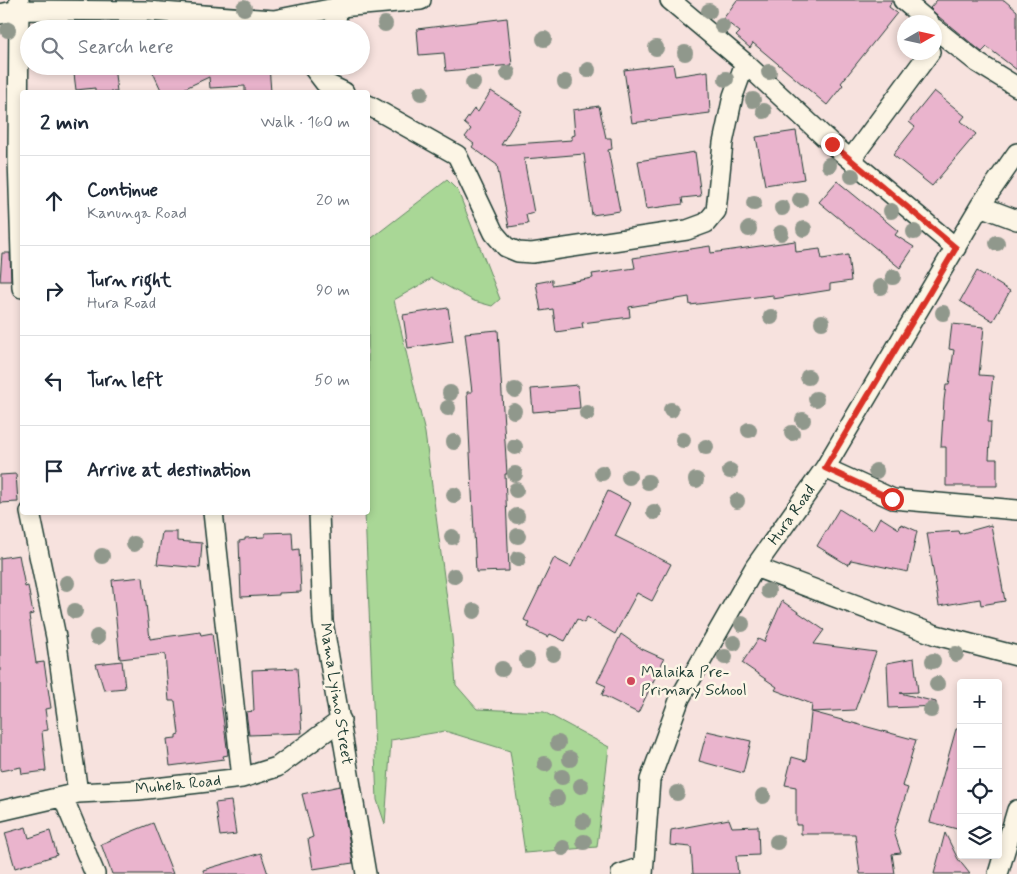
<!DOCTYPE html>
<meta charset="utf-8">
<style>
body{margin:0;font-family:Mynerve,sans-serif;background:#f2f2f3;color:#1f2937}
.controls{position:absolute;right:15px;bottom:15px;display:grid;overflow:hidden;border-radius:5px;box-shadow:0 2px 8px #0003}
.controls button{width:45px;height:45px;display:grid;place-items:center;padding:0;border:0;border-bottom:1px solid #e0e1e3;background:#fff;color:#1f2937;font:25px sans-serif}
.compass{position:absolute;left:897px;top:15px;width:45px;height:45px;border-radius:50%;background:#fff;box-shadow:0 2px 8px #0003;rotate:81deg}
.stop{position:absolute;width:15px;height:15px;margin:-11px;border:4px solid #d93025;border-radius:50%;background:#fff}
.stop.end{background:#d93025;border-color:#fff;box-shadow:0 1px 5px #0008}
.list{margin:0;padding:0;list-style:none}
h2{display:flex;justify-content:space-between;align-items:center;height:65px;margin:0;padding:0 20px;font-size:21px}
h2 small{font-size:16px;font-weight:400;color:#747a83}
.list li{display:grid;grid-template-columns:32px 1fr auto;gap:15px;align-items:center;box-sizing:border-box;height:90px;padding:0 20px;border-top:1px solid #e0e1e3}
.list b{display:block;font-size:19px;white-space:nowrap}
.list p{margin:0;font-size:16px;white-space:nowrap;color:#747a83}
.list em{font-size:16px;font-style:normal;color:#747a83}
.icon{flex:none;width:28px;height:28px;fill:none;stroke:currentColor;stroke-width:2;stroke-linecap:round;stroke-linejoin:round}
.map{position:relative;flex:none;width:1017px;height:874px;overflow:hidden}
.search{position:absolute;background:#fff;box-shadow:0 2px 8px #0003;left:20px;top:20px;width:350px;height:55px;display:flex;align-items:center;gap:12px;box-sizing:border-box;padding:0 18px;border-radius:28px;color:#747a83;font-size:19px}
.panel{position:absolute;background:#fff;box-shadow:0 2px 8px #0003;left:20px;top:90px;width:350px;height:425px;border-radius:5px}
.map>svg:first-child{display:block}
.green{fill:#a9d796;stroke:#648a65}
.building{fill:#eab4cd;stroke:#1f3d34}
.lines{fill:none;stroke-linecap:round;stroke-linejoin:round}
.minor-casing{stroke:#1f3d34;stroke-width:22}
.minor{stroke:#fcf5e5;stroke-width:19}
.tree{fill:#90988c}
.route{stroke:#d93025;stroke-width:6}
.poi-dot{fill:#d1495b;stroke:#fcf5e5;stroke-width:2}
.labels{text-anchor:middle;dominant-baseline:central;stroke-width:5;stroke-linejoin:round;paint-order:stroke}
.street-label{font-size:16px;fill:#1f3d34;stroke:#fcf5e5}
.poi-label{font-size:16px;fill:#1f3d34;stroke:#fcf5e5;text-anchor:start}
</style>
<div class="map">
<svg width="1017" height="874" viewBox="0 0 1017 874">
<rect width="100%" height="100%" fill="#f7e2de"/>
<filter id="ink" filterUnits="userSpaceOnUse"><feTurbulence type="fractalNoise" baseFrequency=".02" numOctaves="2"/><feDisplacementMap in="SourceGraphic" scale="10" xChannelSelector="R" yChannelSelector="G"/><feConvolveMatrix kernelMatrix="1 2 1 2 8 2 1 2 1" color-interpolation-filters="sRGB"/></filter>
<g filter="url(#ink)">
<path class="green" d="M447,180l11,11 42,108 -8,7 -18,-5 -42,-23 -38,22 31,133 27,204 4,48 21,24 67,3 65,35 -12,100 -72,6 -15,-102 -65,-20 -54,9 -6,84 -8,-24 -12,-287 3,-1v-271z"/>
<path class="building" d="M737,0h155l-3,7 8,6 -56,70 2,2 -16,20 -74,-62 -3,5 -14,-12 4,-4 -17,-13z
M937,0h67l13,11v59l-30,-23 -5,5 -43,-35 -9,-9z
M507,18l5,47 -66,6 -2,-18 -25,2 -2,-26z
M673,64l2,12 33,-5 2,42 -78,10 -8,-53z
M73,66h41l3,26h-22v-4l-19,2z
M150,66h119l2,26h-26v-6l-35,2 -1,-11 -32,15h-15z
M491,91l31,20 -21,34 71,-5v-4l3,-1 -2,-25 26,-4 7,32h5l1,11 -4,1 12,61 -28,4 -8,-61 -60,5 10,54 -8,2 2,9 -19,3 -12,-62 -25,-18 2,-3 -9,-7 6,-8 -7,-6 10,-14 4,3z
M934,91l31,25 -4,5 15,13 -44,52 -39,-31 22,-28 -6,-5z
M796,131l8,48 -39,6 -9,-48z
M695,152l6,44 -19,2 1,6 -37,5 -8,-48z
M837,181l61,50 -3,4 19,12 -14,21 -81,-66z
M795,241l1,11 24,-3 2,10 26,-4 3,26 -21,3v6l-57,9v-4l-83,10 -1,-8 -60,10 1,10 -48,6 1,5 -27,4 -3,-23 -12,2 -5,-28 16,-3v5l41,-7 -1,-4 43,-6 -2,-10 77,-12 1,7z
M2,253h8l1,28h-11z
M977,271l33,20 -17,30 -33,-20z
M448,308l5,33 -45,7 -5,-33z
M952,324l32,3 -5,48 14,1 -5,46h3l-2,37h8v27h-51v-39h-5l3,-47 2,-15h3l5,-35 -5,-1z
M498,330l9,144h-2l4,97 -33,1 -9,-180h5l-7,-59z
M578,385l2,23 -47,4 -2,-23z
M16,474l2,28 -18,1v-28z
M608,491l23,12 -16,33 56,28 -19,37 -15,-8 -22,41 -28,-17 -3,6 -7,-4 -12,22 -15,-7 -2,3 -20,-10 2,-4 -6,-3 30,-62 17,9z
M839,509l34,21 7,-13 19,12 2,-5 16,7 -9,41 -57,-12 -3,5 -31,-19z
M991,525l14,76 -24,4 -1,-6 -41,7 -12,-73 31,-2 1,3z
M162,532h15v9l25,2 -2,25 -43,-4z
M292,532l1,18 6,-1 2,43 -22,1v2l-38,2 -2,-56 6,-1v-2l20,-1v-4z
M19,555l6,32 3,-1 5,28 -4,1 7,48 8,-1 7,46 -6,1 3,21 -6,1 4,40 -24,3 -1,-7 -21,4v-213z
M143,577l7,62 50,-7 1,3 11,-2 16,122 -5,1 1,3 -54,7 -3,-27 9,-1v-3l3,-1 -4,-33h-6l-4,-47 -45,5 -8,-79z
M782,601l42,29 -10,14 62,8 -21,58 -43,2 104,28 -14,46 6,2 -14,44 7,21 -9,1 3,20h-35l-5,-40h-54v-9h-5v-38l-11,-2 7,-28 14,4 6,-57 -37,-14 2,-3 -35,-24 16,-24 6,3z
M621,634l21,15 22,10 -26,54 -36,-18 4,-9 -9,-4z
M914,658l4,34 -18,1 36,9v4l-47,2 -2,-45z
M122,661l3,27 -21,2 -8,-26z
M297,668l5,65 -53,2 -3,-23 8,-1 -2,-41z
M956,729h5v101l-31,-8z
M707,731l44,10 -8,32 -44,-12z
M340,786l13,77 -40,6 -5,-30 5,-2 -11,-43z
M231,801l5,33 -16,2 -5,-33z
M729,819l3,8 26,-1 1,29 -23,1 2,18h-45l-2,-27 -21,-2 1,-15z
M153,823l20,51h-61l-11,-30z
M26,827l3,11 21,-7 7,24 -42,13 -10,-35z
M945,833l13,26 12,15h-36z
M261,853l7,21h-64l-1,-4z"/>
<g class="lines">
<defs>
<path id="minor" d="M19,0l-1,157 4,131
M670,0l75,63 87,81 124,104
M903,0l26,22
M0,14l18,-4 129,1 127,9 66,-13 81,-7
M934,28l44,35 39,24
M334,29l6,-29
M312,66l13,17 19,9
M368,105l89,50 37,78 12,14 12,5 14,1 155,-23 19,-7 10,-12 7,-68 10,-47 12,-33
M851,159l79,-107
M980,206l37,14
M825,468l68,31 124,11
M30,512l26,125 22,156
M213,512l29,266
M319,512l4,110 43,252
M755,567l181,68 81,21
M63,797l32,77
M0,811l78,-18 60,-3 104,-12 35,-11 64,-47
M621,874l21,-7
M643,874l7,-94 30,-82 75,-131 70,-99 155,-262 37,-53
M998,874l19,-64"/>
</defs>
<use href="#minor" class="minor-casing"/>
<use href="#minor" class="minor"/>
</g>
<g class="tree">
<circle cx="244" cy="8" r="8"/>
<circle cx="709" cy="11" r="8"/>
<circle cx="385" cy="24" r="8"/>
<circle cx="722" cy="26" r="8"/>
<circle cx="8" cy="30" r="8"/>
<circle cx="544" cy="39" r="8"/>
<circle cx="656" cy="48" r="8"/>
<circle cx="685" cy="53" r="8"/>
<circle cx="588" cy="70" r="8"/>
<circle cx="769" cy="72" r="8"/>
<circle cx="508" cy="73" r="8"/>
<circle cx="726" cy="79" r="8"/>
<circle cx="565" cy="82" r="8"/>
<circle cx="473" cy="83" r="8"/>
<circle cx="421" cy="93" r="8"/>
<circle cx="753" cy="100" r="8"/>
<circle cx="764" cy="111" r="8"/>
<circle cx="829" cy="165" r="8"/>
<circle cx="852" cy="176" r="8"/>
<circle cx="800" cy="200" r="8"/>
<circle cx="754" cy="203" r="8"/>
<circle cx="782" cy="208" r="8"/>
<circle cx="891" cy="211" r="8"/>
<circle cx="749" cy="229" r="8"/>
<circle cx="804" cy="229" r="8"/>
<circle cx="914" cy="232" r="8"/>
<circle cx="781" cy="233" r="8"/>
<circle cx="997" cy="243" r="8"/>
<circle cx="893" cy="277" r="8"/>
<circle cx="881" cy="287" r="8"/>
<circle cx="943" cy="313" r="8"/>
<circle cx="771" cy="317" r="8"/>
<circle cx="822" cy="322" r="8"/>
<circle cx="808" cy="377" r="8"/>
<circle cx="515" cy="390" r="8"/>
<circle cx="450" cy="393" r="8"/>
<circle cx="816" cy="399" r="8"/>
<circle cx="448" cy="408" r="8"/>
<circle cx="671" cy="410" r="8"/>
<circle cx="514" cy="411" r="8"/>
<circle cx="587" cy="413" r="8"/>
<circle cx="803" cy="420" r="8"/>
<circle cx="749" cy="430" r="8"/>
<circle cx="792" cy="433" r="8"/>
<circle cx="683" cy="440" r="8"/>
<circle cx="454" cy="442" r="8"/>
<circle cx="515" cy="447" r="8"/>
<circle cx="706" cy="447" r="8"/>
<circle cx="730" cy="471" r="8"/>
<circle cx="876" cy="471" r="8"/>
<circle cx="602" cy="473" r="8"/>
<circle cx="515" cy="474" r="8"/>
<circle cx="629" cy="477" r="8"/>
<circle cx="696" cy="480" r="8"/>
<circle cx="648" cy="482" r="8"/>
<circle cx="516" cy="490" r="8"/>
<circle cx="454" cy="495" r="8"/>
<circle cx="737" cy="501" r="8"/>
<circle cx="654" cy="512" r="8"/>
<circle cx="517" cy="516" r="8"/>
<circle cx="518" cy="536" r="8"/>
<circle cx="452" cy="537" r="8"/>
<circle cx="134" cy="544" r="8"/>
<circle cx="102" cy="556" r="8"/>
<circle cx="518" cy="559" r="8"/>
<circle cx="454" cy="576" r="8"/>
<circle cx="67" cy="583" r="8"/>
<circle cx="768" cy="591" r="8"/>
<circle cx="75" cy="611" r="8"/>
<circle cx="474" cy="611" r="8"/>
<circle cx="742" cy="624" r="8"/>
<circle cx="97" cy="637" r="8"/>
<circle cx="734" cy="643" r="8"/>
<circle cx="553" cy="654" r="8"/>
<circle cx="956" cy="654" r="8"/>
<circle cx="725" cy="657" r="8"/>
<circle cx="527" cy="660" r="8"/>
<circle cx="933" cy="661" r="8"/>
<circle cx="502" cy="669" r="8"/>
<circle cx="937" cy="684" r="8"/>
<circle cx="931" cy="710" r="8"/>
<circle cx="558" cy="743" r="8"/>
<circle cx="570" cy="759" r="8"/>
<circle cx="545" cy="764" r="8"/>
<circle cx="562" cy="777" r="8"/>
<circle cx="581" cy="786" r="8"/>
<circle cx="677" cy="793" r="8"/>
<circle cx="763" cy="796" r="8"/>
<circle cx="557" cy="798" r="8"/>
<circle cx="583" cy="821" r="8"/>
<circle cx="584" cy="842" r="8"/>
<circle cx="777" cy="842" r="8"/>
<circle cx="563" cy="848" r="8"/>
</g>
</g>
<g class="lines" filter="url(#ink)">
<path class="route" d="M832,144l124,104 -131,220 67,31"/>
</g>
<circle class="poi-dot" cx="631" cy="681" r="5"/>
<g class="labels">
<g class="street-label">
<text transform="translate(792 515) rotate(-55)">Hura Road</text>
<text transform="translate(336 694) rotate(81)">Mama Lyimo Street</text>
<text transform="translate(178 785) rotate(-6)">Muhela Road</text>
</g>
<g class="poi-label">
<text x="641" y="672">Malaika Pre-<tspan x="641" dy="18">Primary School</tspan></text>
</g>
</g>
</svg>
<div class="controls">
<button>+</button>
<button>−</button>
<button><svg class="icon" aria-label="locate" viewBox="0 0 24 24"><circle cx="12" cy="12" r="6"/><path d="M12 2v4M12 18v4M2 12h4M18 12h4"/></svg></button>
<button><svg class="icon" aria-label="layers" viewBox="0 0 24 24"><path d="M12 4l9 5-9 5-9-5zM3 14l9 5 9-5"/></svg></button>
</div>
<svg class="compass" viewBox="-18 -18 36 36"><path d="M0-13l5 13h-10z" fill="#e53935"/><path d="M0 13l5-13h-10z" fill="#747a83"/></svg>
<div class="stop" style="left:892px;top:499px"></div>
<div class="stop end" style="left:832px;top:144px"></div>
<div class="search"><svg class="icon" aria-label="search" viewBox="0 0 24 24"><circle cx="10" cy="10" r="6"/><path d="M15 15l6 6"/></svg>Search here</div>
<section class="panel">
<h2>2 min<small>Walk · 160 m</small></h2>
<ul class="list">
<li><svg class="icon" aria-label="ahead" viewBox="0 0 24 24"><path d="M12 20V5M6 11l6-6 6 6"/></svg><div><b>Continue</b><p>Kanunga Road</p></div><em>20 m</em></li>
<li><svg class="icon" aria-label="right" viewBox="0 0 24 24"><path d="M7 20v-9h11M14 6l5 5-5 5"/></svg><div><b>Turn right</b><p>Hura Road</p></div><em>90 m</em></li>
<li><svg class="icon" aria-label="left" viewBox="0 0 24 24"><path d="M17 20v-9H6M10 6l-5 5 5 5"/></svg><div><b>Turn left</b></div><em>50 m</em></li>
<li><svg class="icon" aria-label="arrive" viewBox="0 0 24 24"><path d="M6 21V4h12l-3 4 3 4H6"/></svg><div><b>Arrive at destination</b></div></li>
</ul>
</section>
</div>
